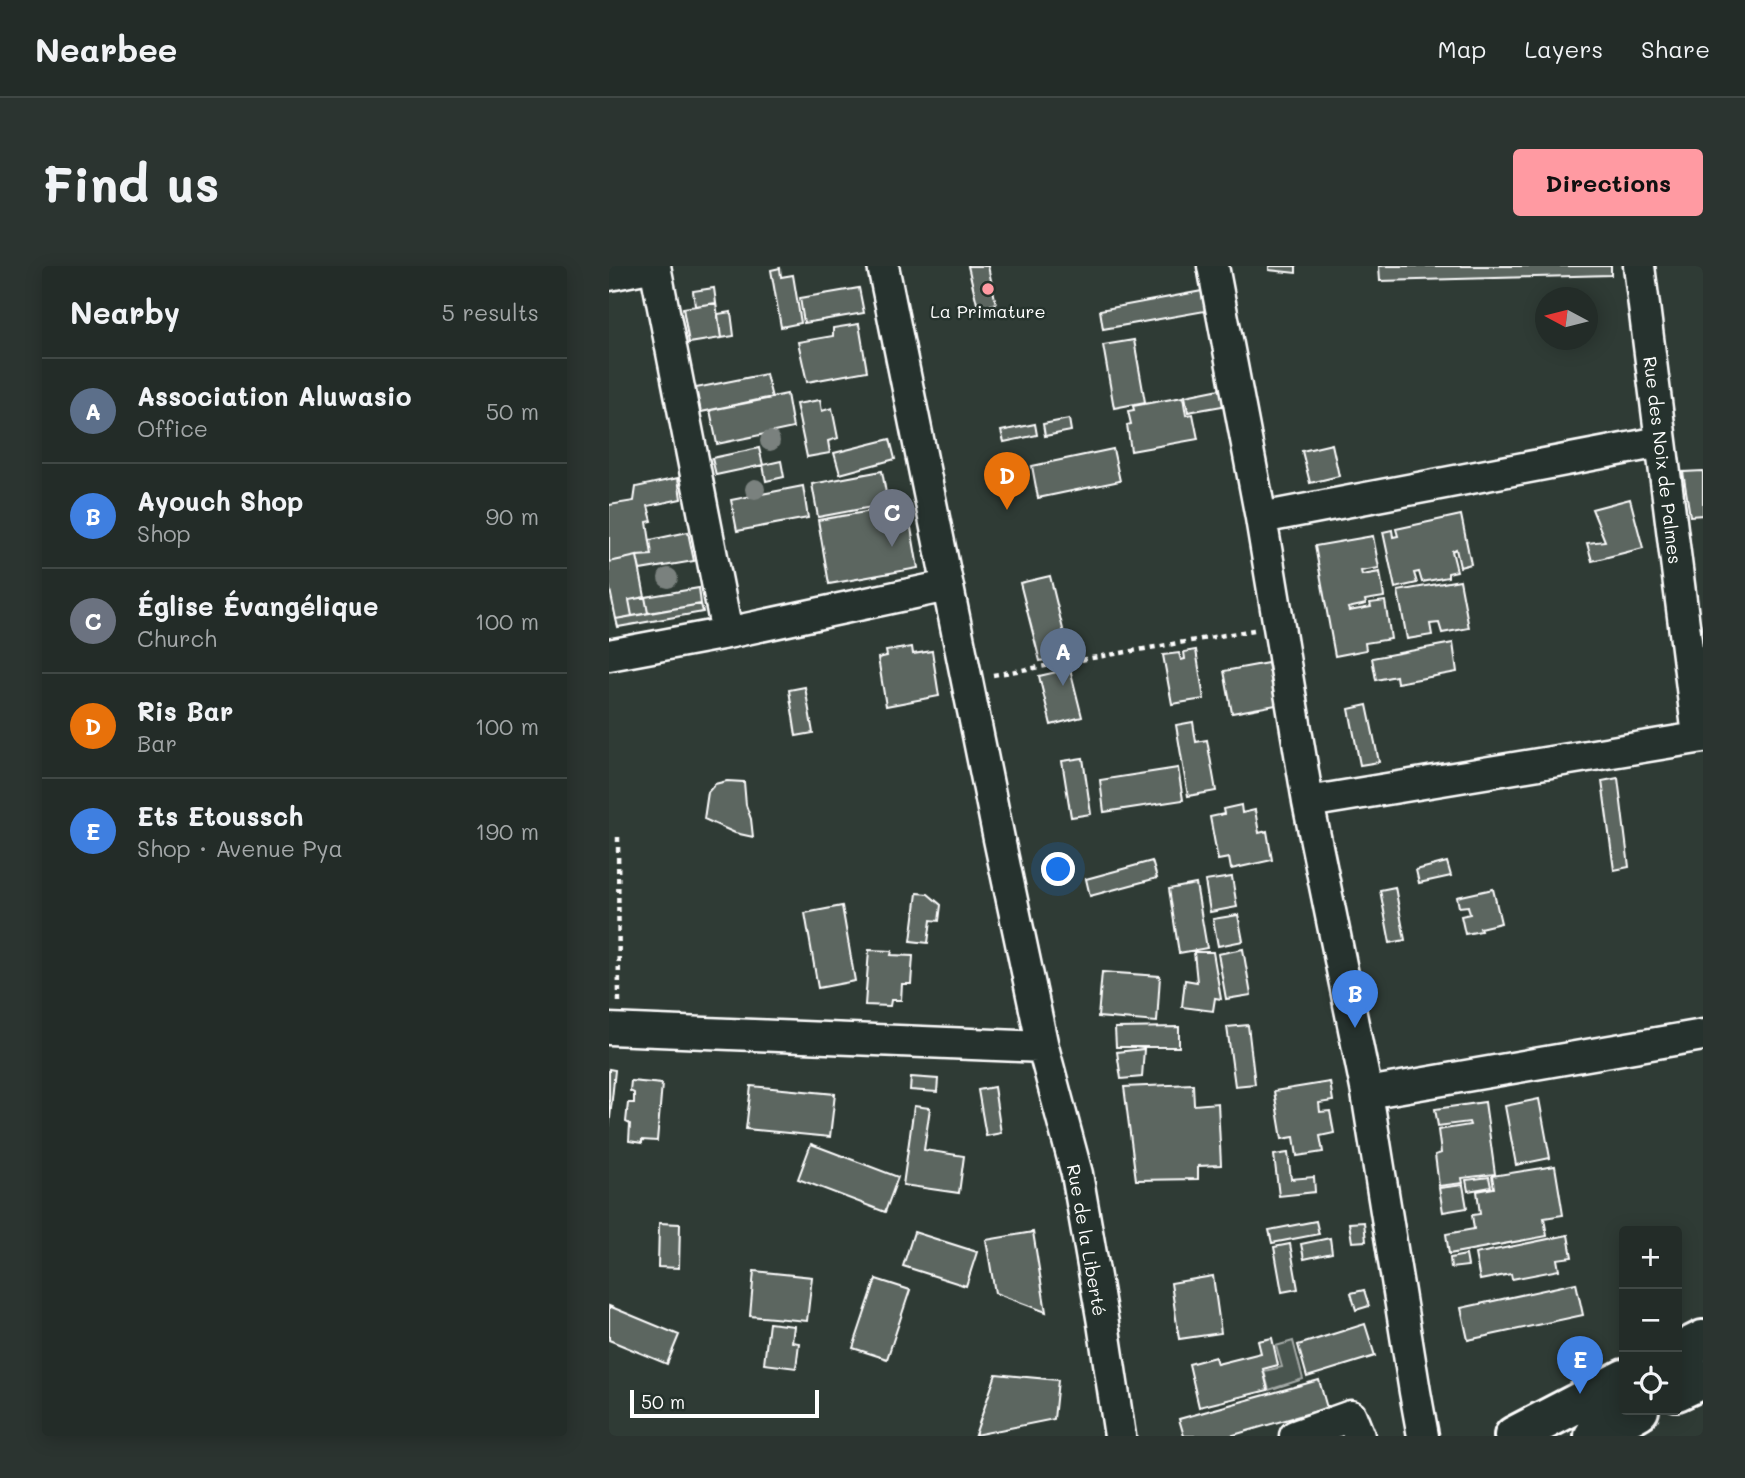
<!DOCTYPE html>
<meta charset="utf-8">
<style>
body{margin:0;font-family:Mali,sans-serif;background:#2b3430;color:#f1f3f6}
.controls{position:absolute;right:21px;bottom:21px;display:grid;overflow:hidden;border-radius:7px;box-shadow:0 4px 18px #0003}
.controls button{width:63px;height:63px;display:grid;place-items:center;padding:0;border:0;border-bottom:2px solid #404845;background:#232c28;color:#f1f3f6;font:35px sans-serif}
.compass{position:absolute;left:926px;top:21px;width:63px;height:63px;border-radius:50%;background:#232c28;box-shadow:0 4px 18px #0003;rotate:277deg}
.scale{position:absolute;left:21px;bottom:18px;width:189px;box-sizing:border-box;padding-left:7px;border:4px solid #fff;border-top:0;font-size:19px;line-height:24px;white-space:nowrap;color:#fff;-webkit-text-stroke:5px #26332d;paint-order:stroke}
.you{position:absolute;left:450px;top:604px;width:24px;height:24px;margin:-18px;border:5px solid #fff;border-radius:50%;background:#1a73e8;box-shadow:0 0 0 10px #1a73e833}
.badge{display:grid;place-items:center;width:46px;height:46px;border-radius:50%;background:#ff9aa2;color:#fff;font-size:23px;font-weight:700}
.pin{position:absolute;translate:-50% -58px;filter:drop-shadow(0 2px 4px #0008)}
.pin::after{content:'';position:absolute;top:37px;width:24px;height:21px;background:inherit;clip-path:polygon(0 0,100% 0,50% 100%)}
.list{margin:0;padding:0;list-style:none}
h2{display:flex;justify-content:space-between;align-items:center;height:91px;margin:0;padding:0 28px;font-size:30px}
h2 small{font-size:23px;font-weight:400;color:#a3a7a8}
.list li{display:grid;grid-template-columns:46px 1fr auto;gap:21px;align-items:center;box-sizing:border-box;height:105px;padding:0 28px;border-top:2px solid #404845}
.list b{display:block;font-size:26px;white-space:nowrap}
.list p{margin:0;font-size:23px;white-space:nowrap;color:#a3a7a8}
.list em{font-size:23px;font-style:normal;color:#a3a7a8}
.icon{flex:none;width:38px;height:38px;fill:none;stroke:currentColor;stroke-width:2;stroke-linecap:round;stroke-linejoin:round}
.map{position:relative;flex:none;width:1094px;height:1170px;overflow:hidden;border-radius:7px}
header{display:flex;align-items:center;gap:42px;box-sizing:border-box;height:98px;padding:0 35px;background:#232c28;border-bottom:2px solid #404845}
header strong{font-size:33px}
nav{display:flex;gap:38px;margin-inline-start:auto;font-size:24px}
.intro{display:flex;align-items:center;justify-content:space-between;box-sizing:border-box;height:168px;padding:0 42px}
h1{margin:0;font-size:49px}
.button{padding:18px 32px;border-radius:7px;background:#ff9aa2;color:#111;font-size:24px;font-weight:700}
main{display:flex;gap:42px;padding:0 42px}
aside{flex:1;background:#232c28;border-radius:7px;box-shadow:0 4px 18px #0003}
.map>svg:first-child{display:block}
.green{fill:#4a544f;stroke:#a4aaa7;stroke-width:2}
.building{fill:#5b6661;stroke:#fff;stroke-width:2}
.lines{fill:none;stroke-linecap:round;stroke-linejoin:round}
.minor-casing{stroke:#fff;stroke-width:35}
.major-casing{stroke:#fff;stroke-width:44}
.path{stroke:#fff;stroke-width:4.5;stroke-dasharray:5 5;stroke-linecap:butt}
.minor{stroke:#26332d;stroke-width:30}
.major{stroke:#26332d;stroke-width:38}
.tree{fill:#7a817e}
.poi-dot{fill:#ff9aa2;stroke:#26332d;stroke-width:2.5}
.labels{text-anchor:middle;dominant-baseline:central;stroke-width:5;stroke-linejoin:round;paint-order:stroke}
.poi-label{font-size:18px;fill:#fff;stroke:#26332d}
.street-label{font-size:18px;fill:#fff;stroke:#26332d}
</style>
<header>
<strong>Nearbee</strong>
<nav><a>Map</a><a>Layers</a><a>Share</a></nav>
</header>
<div class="intro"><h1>Find us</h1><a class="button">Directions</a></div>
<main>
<aside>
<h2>Nearby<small>5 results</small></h2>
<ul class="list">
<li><span class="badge" style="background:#5c6f8a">A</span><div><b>Association Aluwasio</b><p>Office</p></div><em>50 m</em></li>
<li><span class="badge" style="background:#3f7fe0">B</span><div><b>Ayouch Shop</b><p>Shop</p></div><em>90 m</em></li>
<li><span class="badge" style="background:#6b7280">C</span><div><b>Église Évangélique</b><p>Church</p></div><em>100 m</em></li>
<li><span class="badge" style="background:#e8710a">D</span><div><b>Ris Bar</b><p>Bar</p></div><em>100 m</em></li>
<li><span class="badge" style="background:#3f7fe0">E</span><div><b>Ets Etoussch</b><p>Shop · Avenue Pya</p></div><em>190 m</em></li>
</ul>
</aside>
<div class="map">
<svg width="1094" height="1170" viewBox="0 0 1094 1170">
<rect width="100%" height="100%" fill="#2f3b35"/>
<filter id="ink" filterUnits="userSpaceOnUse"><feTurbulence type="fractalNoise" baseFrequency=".0143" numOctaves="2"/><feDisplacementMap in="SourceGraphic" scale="14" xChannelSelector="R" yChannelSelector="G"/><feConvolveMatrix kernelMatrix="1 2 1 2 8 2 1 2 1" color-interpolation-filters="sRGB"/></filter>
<g filter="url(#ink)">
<path class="green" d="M684,1075l10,38 -34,11 -5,-19 18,-4 -6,-21z"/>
<path class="building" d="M359,0h20l8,38 -18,4z
M660,0h27v7l-27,-3z
M770,0h232v9l-231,6z
M171,2l1,9 12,-2 8,48 -20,4 -10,-57z
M105,22l2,15 -21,3 -2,-15z
M250,22l5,25 -60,10 -4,-25z
M593,25l3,20 -102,18 -3,-19z
M107,37l5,35 -32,5 -6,-35z
M122,46l3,24 -13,2 -3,-24z
M250,58l8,47 -60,11 -9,-40 35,-6v-8z
M525,74l11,62 -31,6 -11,-63z
M157,108l6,24 -71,14 -5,-24z
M616,122l3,17 -40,7 -3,-16z
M178,128l6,34 -76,16 -7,-34z
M574,131l3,18 7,-1 5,25 -67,12 -4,-26 4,-1 -3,-13 6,-1 -1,-4z
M211,134l2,11 10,-3 6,30 -10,3 2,12 -23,4 -11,-53z
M460,153l2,12 -26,5 -2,-12z
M426,158l2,11 -33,7 -3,-11z
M281,173l5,20 -55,15 -6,-21z
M723,178l7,32 -29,7 -8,-32z
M150,182l4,17 -47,10 -4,-17z
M504,183l7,32 -82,17 -6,-32z
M172,195l3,16 -18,4 -3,-16z
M273,205l6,33 -70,13 -6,-33z
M1094,205v44l-13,1 -7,-44z
M69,212l3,21 -33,7 4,15 -5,1 5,33 -15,1 -28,6v-57l25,-4 2,-14z
M194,220l5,32 -71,13 -6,-31z
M1021,233l13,49 -51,13 -5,-18 18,-2 -13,-32z
M298,239l11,63 -89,16 -11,-64z
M852,249l10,49 -11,3 -4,-18 -4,2 5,20 -9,2v4l-26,5 -3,-10 -5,1 3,10 -22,5 -12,-56 9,-2 1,7 5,-1 -2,-7z
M79,266l6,29 -54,9 -3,-14 15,-1 -2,-15z
M764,270l6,32 -18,3 1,4 18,-3 4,25 -19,3 1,4 -18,4 1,3 22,-4 -1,-4 15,-2 6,38 -26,4 1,7 -31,6 -20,-110z
M28,290l8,41 -16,3 3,16 -16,3 -7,-34v-23z
M441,310l19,78 -29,7 -20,-78z
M851,314l9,48 -27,5 -3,-10 -9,1 2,11 -25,4 -9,-48z
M90,322l2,16 -53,9 -3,-16z
M36,331l3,16 -16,3 -3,-16z
M92,338l2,8 -85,15 -2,-8z
M844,377l4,29 -60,11 -1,-7 -20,4 -4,-22z
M303,381l1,7 19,-3 7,45 -53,10 -8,-48 9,-2 -1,-5z
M587,384l8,49 -32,5 -9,-49 16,-2 2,7 4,-1 -1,-7z
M659,397l8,42 -44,8 -8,-42z
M461,403l12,48 -31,8 -12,-49z
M196,421l8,46 -17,3 -7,-46z
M758,439l12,57 -19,3 -11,-56z
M584,456l3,20 11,-2 9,51 -28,5 -12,-71z
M474,492l8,56 -20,3 -9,-56z
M569,502l5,32 -79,12 -4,-32z
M1009,512l11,89 -15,3 -12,-89z
M118,515l17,1 2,23 5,14 2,18 -18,-4 -31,-14 4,-27 7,-8z
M632,539l1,8 13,-3 4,23 8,-2 5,29 -41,9 -2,-11 -11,2 -8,-43 14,-3 -1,-5z
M543,595l5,17 -67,18 -4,-17z
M838,596l4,14 -32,7 -3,-13z
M623,611l5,30 -27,5 -5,-31z
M587,618l11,64 -28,5 -10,-64z
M786,621l10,53 -15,3 -10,-53z
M884,623l8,34 -21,5 1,3 -16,3 -4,-18 9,-2 -2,-8 -9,1 -2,-10z
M308,627l11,1 13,11 -2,16 -8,-1 -3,23 -17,-2z
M233,640l13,75 -37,7 -13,-75z
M629,649l5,26 -25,5 -5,-27z
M634,683l8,46 -25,4 -8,-45z
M260,684l23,1 -1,4 22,1 -2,28h-9l-1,16h-10l-1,6 -25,-1z
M585,686h19l8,47 -6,-1 -2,13 -31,-4 3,-27 12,2z
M493,706l58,4 -3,46 -59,-5z
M639,759l7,59 -20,2 -8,-59z
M570,761v20h-63l-1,-19z
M535,783l-2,28 -21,2 -4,-27z
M0,803l6,1 -6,58z
M302,811l27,2 -1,13 -27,-2z
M22,815l31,3 -5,57 -15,-1v3l-13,-2 1,-17 -4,-2 2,-19h6v-10l-4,-2z
M721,816l3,19 -14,2 1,9 10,-1 4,22 -14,3 3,16 -26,4 -3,-19 -12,2 -8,-48z
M584,818l1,21 24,-2 3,62 -23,1v13l-62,1 -12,-93z
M142,820l84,8 -5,43 -84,-8z
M385,821l7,46 -15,3 -8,-46z
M930,833l11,59 -34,7 -11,-59z
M876,836l10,72 -33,4 1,5 -24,3 -4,-31 6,-2 -3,-23 32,-5 -1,-3 -31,4 -3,-17z
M305,840l16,2 -6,42 40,6 -5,37 -56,-8z
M202,878l87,33 -13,35 -87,-33z
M679,887l3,26 23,-2 1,15 -36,4 -5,-41z
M946,900l8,49 -19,3 3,18 -98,18 -3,-20 28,-5 -2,-14 8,-1 -3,-23 17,-3 -2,-12z
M880,911l2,10 -23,4 -2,-11z
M854,919l4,23 -24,4 -4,-24z
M707,955l3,13 -47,9 -3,-13z
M755,956l2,19 -14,1 -3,-19z
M50,957l21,1 -1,44 -21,-1z
M305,966l63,20 -11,34 -63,-20z
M424,966l13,80 -51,-19 -9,-53z
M959,969l4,22 -15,2 2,11 -47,9 -1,-5 -31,6 -5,-26z
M721,972l2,15 -28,6 -3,-15z
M681,978l8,45 -16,3 -8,-45z
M857,989l2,11 -17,2 -1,-10z
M145,1005l58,6 -5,44 -57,-5z
M604,1010l8,57 -42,6 -8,-56z
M267,1013l34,11 -23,69 -34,-11z
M967,1017l7,32 -115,25 -7,-32z
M755,1024l5,16 -13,4 -5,-17z
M0,1040l70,29 -12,29 -58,-24z
M160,1057l25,3 -2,16 7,1 -3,25 -32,-4z
M756,1058l10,32 -68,21 -9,-32z
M663,1072l6,27 -15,4 5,21 -69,17 -10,-43 26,-7 2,7 44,-11 -3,-12z
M387,1108l62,6 -4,39 -79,16z
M710,1114l8,28 -97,28h-46l-5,-17z"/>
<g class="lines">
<defs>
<path id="minor" d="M46,0l72,367
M274,0l116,573 44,208 34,127 26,149 17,113
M604,0l48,252 47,284 59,291 48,299 8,44
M1030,0l59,470
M0,9l45,-9
M652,252l399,-76
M0,389l118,-22 220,-47
M699,536l395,-65
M0,763l434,18
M758,827l336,-58
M686,1170l56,-20 8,20"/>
<path id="major" d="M1068,1087l26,-13
M1068,1125l26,-12
M905,1170l110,-57
M985,1170l45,-26"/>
</defs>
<use href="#minor" class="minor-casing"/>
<use href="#major" class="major-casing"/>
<path class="path" d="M384,409l261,-45
M9,571l1,168"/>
<use href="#minor" class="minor"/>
<use href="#major" class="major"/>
</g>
<g class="tree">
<circle cx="161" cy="175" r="10"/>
<circle cx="146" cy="223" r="10"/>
<circle cx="59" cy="312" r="10"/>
</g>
</g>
<circle class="poi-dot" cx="379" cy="23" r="7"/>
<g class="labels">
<g class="poi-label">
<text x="379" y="45">La Primature</text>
</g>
<g class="street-label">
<text transform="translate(1054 194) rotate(83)">Rue des Noix de Palmes</text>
<text transform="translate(478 974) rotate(80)">Rue de la Liberté</text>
</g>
</g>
</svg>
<div class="controls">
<button>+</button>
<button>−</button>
<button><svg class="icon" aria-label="locate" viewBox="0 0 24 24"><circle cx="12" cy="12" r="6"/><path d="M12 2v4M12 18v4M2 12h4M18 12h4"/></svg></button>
</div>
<svg class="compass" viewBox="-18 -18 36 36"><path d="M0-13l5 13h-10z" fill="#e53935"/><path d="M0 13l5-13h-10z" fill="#a3a7a8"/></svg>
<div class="scale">50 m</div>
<div class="you"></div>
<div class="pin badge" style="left:454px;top:420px;background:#5c6f8a">A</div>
<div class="pin badge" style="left:746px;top:762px;background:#3f7fe0">B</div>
<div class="pin badge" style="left:283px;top:281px;background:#6b7280">C</div>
<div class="pin badge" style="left:398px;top:244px;background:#e8710a">D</div>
<div class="pin badge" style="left:971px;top:1128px;background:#3f7fe0">E</div>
</div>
</main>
